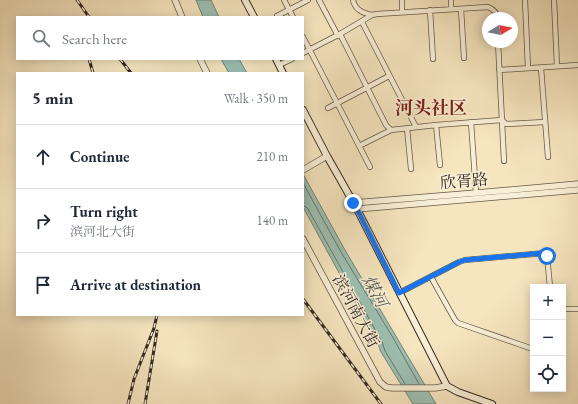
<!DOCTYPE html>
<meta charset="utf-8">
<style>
body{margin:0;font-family:"EB Garamond","Noto Serif SC",serif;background:#f6f6f7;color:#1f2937}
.controls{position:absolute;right:12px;bottom:12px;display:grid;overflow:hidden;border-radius:0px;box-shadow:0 2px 10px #0003}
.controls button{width:36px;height:36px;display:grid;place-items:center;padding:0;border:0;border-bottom:1px solid #e0e1e3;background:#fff;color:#1f2937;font:20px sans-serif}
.compass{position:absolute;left:482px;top:12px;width:36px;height:36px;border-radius:50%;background:#fff;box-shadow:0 2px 10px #0003;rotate:80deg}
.stop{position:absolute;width:12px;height:12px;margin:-9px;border:3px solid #1a73e8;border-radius:50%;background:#fff}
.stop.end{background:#1a73e8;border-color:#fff;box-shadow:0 1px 4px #0008}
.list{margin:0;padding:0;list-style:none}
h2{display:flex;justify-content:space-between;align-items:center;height:52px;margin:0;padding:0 16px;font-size:17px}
h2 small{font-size:13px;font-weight:400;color:#747a83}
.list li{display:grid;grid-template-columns:26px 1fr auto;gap:12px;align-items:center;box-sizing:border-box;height:64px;padding:0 16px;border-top:1px solid #e0e1e3}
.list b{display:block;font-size:15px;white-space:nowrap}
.list p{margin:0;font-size:13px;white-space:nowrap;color:#747a83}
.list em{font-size:13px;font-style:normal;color:#747a83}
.icon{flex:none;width:22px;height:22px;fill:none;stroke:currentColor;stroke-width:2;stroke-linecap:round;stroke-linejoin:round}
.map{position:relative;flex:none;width:578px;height:404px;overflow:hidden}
.search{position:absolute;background:#fff;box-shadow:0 2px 10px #0003;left:16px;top:16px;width:288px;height:44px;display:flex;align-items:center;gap:10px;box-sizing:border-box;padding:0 14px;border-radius:0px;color:#747a83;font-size:15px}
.panel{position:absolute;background:#fff;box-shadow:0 2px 10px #0003;left:16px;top:72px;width:288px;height:244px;border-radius:0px}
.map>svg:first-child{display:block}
.water{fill:#9dc0b2;stroke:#738478}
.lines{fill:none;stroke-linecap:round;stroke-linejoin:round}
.shore{stroke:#69746a;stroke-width:1}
.minor-casing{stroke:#655849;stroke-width:6}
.tertiary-casing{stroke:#655849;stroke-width:7}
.secondary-casing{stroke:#352921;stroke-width:8}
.minor{stroke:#f9efd6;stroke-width:4.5}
.tertiary{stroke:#f9efd6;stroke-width:5.5}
.secondary{stroke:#f9efd6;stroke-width:6}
.rail-casing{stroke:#352921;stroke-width:3}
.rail{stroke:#f9efd6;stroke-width:1.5;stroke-dasharray:4.5;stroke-linecap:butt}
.route{stroke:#1a73e8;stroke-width:5}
.labels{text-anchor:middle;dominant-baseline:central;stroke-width:3;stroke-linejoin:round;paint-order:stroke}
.street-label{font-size:16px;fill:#352921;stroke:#f9efd6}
.water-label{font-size:17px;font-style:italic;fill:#54564c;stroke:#f9efd6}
.quarter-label{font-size:18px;font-weight:bold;fill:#7a1f14;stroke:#f9efd6}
</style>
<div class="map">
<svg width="578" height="404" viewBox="0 0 578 404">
<rect width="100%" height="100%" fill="#f6e6c0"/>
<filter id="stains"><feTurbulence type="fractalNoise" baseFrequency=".005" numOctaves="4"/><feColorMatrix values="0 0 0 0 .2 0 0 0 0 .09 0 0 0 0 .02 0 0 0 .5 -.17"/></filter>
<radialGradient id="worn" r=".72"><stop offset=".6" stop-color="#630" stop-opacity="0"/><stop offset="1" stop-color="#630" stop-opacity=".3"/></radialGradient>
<path class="water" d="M196,0h15l8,17h-16z
M221,59h18l8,14h-18z
M303,174l42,76 91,154h-23l-32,-52 -3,-8 -75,-137z"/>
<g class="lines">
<path class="shore" d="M303,183l38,69 51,84 27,48
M303,206l3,1 2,2 74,133 3,9 20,33"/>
<defs>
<path id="minor" d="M284,0l9,17
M319,0l19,36
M353,0c2,10 10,13 19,15
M402,0v12
M451,0v9
M525,0l3,68
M554,0l3,66
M461,9l3,49
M430,10l3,49
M277,16l31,-16
M362,22l54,105
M340,34l46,91 5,5 45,-5 66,-5 4,4 39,-2
M303,37l67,130
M498,42l6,119
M303,53l37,-19 32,-19 5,-1 111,-7c5,2 9,5 9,11
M279,65l13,-6
M541,68l7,89
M499,70l79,-5
M328,108l61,-32
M471,122l5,71
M436,125l4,40
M407,128l4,41
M359,146l32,-16
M431,277l24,43 3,3 75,26
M399,293l60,-31 6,-2 80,-7 2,2 3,32
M563,309h15"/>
<path id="tertiary" d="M175,0l7,17
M200,59l7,14
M303,170l24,-14
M353,203l123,-10 102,-9
M357,209l221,-19
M303,239l77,143 6,5 6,1h43l12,-2"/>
<path id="secondary" d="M245,0l9,17
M276,59l7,14
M303,110l24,46 30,53 90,177 11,6 34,12"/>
</defs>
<use href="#minor" class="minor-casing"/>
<use href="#tertiary" class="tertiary-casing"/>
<use href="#secondary" class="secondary-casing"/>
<use href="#minor" class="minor"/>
<use href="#tertiary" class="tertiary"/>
<use href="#secondary" class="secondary"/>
<defs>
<path id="rail" d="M77,0l12,17
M89,59l4,14
M120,59l11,14
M303,299l78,105
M128,404l6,-25 20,-51 3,-13
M145,404l12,-73"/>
</defs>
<use href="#rail" class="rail-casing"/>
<use href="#rail" class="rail"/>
</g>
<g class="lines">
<path class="route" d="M353,203l4,6 42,84 60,-31 6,-2 79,-7 3,3"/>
</g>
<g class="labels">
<g class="street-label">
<text transform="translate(464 181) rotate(-5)">欣胥路</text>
<text transform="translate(356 311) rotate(62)">滨河南大街</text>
</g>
<g class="water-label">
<text transform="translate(375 291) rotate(61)">煤河</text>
</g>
<g class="quarter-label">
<text x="431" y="107">河头社区</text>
</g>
</g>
<rect width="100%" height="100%" filter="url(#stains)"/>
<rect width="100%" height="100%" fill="url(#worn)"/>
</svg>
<div class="controls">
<button>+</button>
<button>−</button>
<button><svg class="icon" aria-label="locate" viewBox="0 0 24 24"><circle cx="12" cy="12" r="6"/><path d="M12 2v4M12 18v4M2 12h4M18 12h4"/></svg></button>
</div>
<svg class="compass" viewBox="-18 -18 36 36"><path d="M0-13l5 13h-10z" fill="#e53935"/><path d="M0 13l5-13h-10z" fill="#747a83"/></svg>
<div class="stop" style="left:547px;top:256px"></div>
<div class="stop end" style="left:353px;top:203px"></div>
<div class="search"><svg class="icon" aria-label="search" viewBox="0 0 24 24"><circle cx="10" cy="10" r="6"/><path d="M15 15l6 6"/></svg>Search here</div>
<section class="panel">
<h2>5 min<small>Walk · 350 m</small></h2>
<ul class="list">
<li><svg class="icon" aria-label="ahead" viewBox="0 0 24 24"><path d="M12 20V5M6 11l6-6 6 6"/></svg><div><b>Continue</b></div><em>210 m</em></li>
<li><svg class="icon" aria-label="right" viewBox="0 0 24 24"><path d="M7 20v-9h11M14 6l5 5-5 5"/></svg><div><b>Turn right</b><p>滨河北大街</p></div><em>140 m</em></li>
<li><svg class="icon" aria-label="arrive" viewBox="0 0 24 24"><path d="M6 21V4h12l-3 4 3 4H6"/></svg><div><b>Arrive at destination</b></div></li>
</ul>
</section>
</div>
